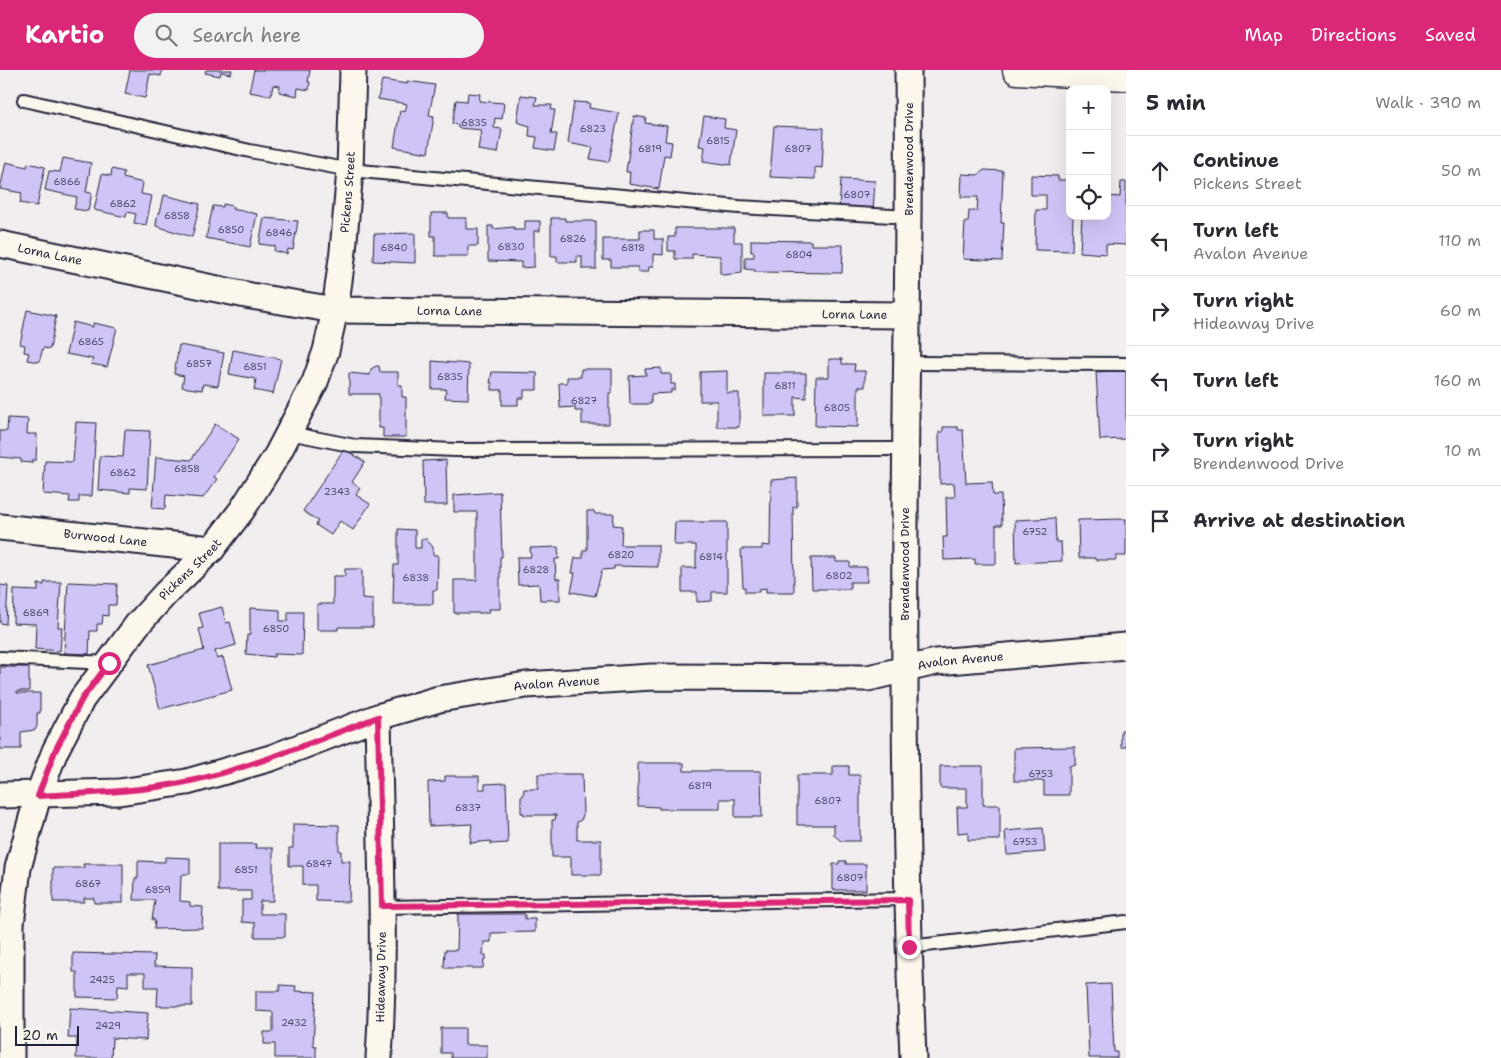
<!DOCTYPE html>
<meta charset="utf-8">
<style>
body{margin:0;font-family:"Shantell Sans",sans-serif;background:#f2f2f3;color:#2b2b33}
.controls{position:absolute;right:15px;top:15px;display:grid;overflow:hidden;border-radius:10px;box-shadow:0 5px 20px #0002}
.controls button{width:45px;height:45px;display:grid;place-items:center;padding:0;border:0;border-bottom:1px solid #e1e1e2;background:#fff;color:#2b2b33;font:25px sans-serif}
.scale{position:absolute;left:15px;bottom:12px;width:64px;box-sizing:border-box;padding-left:5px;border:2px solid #22223b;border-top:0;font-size:14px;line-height:18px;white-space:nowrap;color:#22223b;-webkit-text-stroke:4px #fbf7ec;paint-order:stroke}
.stop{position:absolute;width:15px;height:15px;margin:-11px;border:4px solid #db2777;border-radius:50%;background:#fff}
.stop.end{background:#db2777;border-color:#fff;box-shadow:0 1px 5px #0008}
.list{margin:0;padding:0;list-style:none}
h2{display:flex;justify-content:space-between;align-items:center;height:65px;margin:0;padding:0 20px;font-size:21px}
h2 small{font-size:16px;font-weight:400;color:#7c7c81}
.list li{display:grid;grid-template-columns:32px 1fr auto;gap:15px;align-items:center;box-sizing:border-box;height:70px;padding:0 20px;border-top:1px solid #e1e1e2}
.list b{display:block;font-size:19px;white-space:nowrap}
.list p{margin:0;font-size:16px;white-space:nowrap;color:#7c7c81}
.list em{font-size:16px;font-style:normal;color:#7c7c81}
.icon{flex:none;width:28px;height:28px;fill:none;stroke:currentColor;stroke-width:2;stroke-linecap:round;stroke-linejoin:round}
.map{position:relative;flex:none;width:1126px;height:988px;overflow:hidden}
header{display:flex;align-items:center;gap:30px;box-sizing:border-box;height:70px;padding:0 25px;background:#db2777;color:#fff}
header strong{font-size:24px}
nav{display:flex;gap:28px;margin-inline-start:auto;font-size:18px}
.search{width:350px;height:45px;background:#f2f2f3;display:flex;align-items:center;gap:12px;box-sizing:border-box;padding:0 18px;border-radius:28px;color:#7c7c81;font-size:19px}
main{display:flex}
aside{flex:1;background:#fff}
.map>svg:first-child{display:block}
.building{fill:#d0c4f6;stroke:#22223b}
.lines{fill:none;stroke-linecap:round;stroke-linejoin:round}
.lane-casing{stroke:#22223b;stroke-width:16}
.street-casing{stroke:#22223b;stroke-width:29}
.secondary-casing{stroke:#22223b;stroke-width:31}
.lane{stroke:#fbf7ec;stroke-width:12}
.street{stroke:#fbf7ec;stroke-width:25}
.secondary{stroke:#fbf7ec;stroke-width:28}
.route{stroke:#db2777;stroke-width:6}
.labels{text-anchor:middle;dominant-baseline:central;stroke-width:4;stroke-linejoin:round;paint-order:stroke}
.number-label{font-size:10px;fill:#4e4a6a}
.street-label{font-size:12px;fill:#22223b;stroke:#fbf7ec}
</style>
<header>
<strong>Kartio</strong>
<div class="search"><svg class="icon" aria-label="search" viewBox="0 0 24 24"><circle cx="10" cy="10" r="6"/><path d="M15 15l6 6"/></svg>Search here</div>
<nav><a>Map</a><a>Directions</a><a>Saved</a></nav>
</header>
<main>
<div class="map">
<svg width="1126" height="988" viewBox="0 0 1126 988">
<rect width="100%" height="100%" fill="#f2edee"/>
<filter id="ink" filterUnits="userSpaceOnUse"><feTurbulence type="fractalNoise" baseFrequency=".02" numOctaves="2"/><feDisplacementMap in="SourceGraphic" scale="10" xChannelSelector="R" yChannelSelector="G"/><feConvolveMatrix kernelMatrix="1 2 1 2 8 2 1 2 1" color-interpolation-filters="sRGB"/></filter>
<g filter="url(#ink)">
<path class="building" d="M130,0h32l-1,6 -11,-2 -5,24 -20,-4z
M206,0h26l-1,4 -10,-2 -1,4 -15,-3z
M254,0h56l-2,12h2l-1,8 -11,-2 -1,8 -18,-4 1,-6 -7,-1 -2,11 -22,-4z
M382,10l25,4v-3l28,4 -6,30 5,1 -6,37 -34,-6 6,-37 5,1 2,-7 -29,-5z
M468,23l12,1 -1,7 25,2 -2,16 -7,-1 -1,10 8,1 -4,24 -20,-3 3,-20 -23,-2v-3l-6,-1 4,-24 11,1z
M521,25l16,2 -2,8h17l-1,5h4l-4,24h6l-3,17 -19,-3 2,-11 -8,-1 1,-10 -13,-4z
M574,32l16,1 -1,5 30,5 -10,49 -19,-3 3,-11 -25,-5z
M634,46l12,2 -1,5 22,3 -2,15 7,1 -2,14 -6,-1 -5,34 -30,-5 1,-12h-4z
M704,46l21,3 -1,9 12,2 -5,35 -28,-4 2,-14 -6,-1z
M774,56l50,2 -2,40 -7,-1v12l-45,-2z
M63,88l28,5 -5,29 6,1 -4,18 -14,-2 3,-12 -32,-7 4,-19 11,1z
M6,92l21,5 1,-4 17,4 -8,39 -17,-3 2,-10 -22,-4z
M112,99l12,3 -1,6 20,5 -2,11 11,2 -6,29 -12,-2 2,-9 -9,-2 -1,5 -32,-7 8,-36 9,2z
M984,100l19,1 -2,52h3l-2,38 -39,-2 2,-37h3l1,-11h8l1,-14h-17l1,-23 16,1z
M1031,105l27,1v4h12v36h3l-1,35 -37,-1 1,-40h10v-15h-15z
M841,109l34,2 -2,31 -34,-2z
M1121,112h5v63l-20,-1v10l-26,-2 2,-36h25v-20l13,1z
M164,125l36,9 -8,33 -36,-11 1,-9 1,-4h2z
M223,134l10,2 -1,3 25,5 -7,33 -44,-9 7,-32 10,1z
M431,143h17v5h18v11h12v17h-10v10h-33v-20h-4z
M264,148l34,3 -5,29 -5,-1 -1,5 -13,-3 1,-5 -16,-2z
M551,148h14v3h31v48h-14v-13h-5v6h-20v-6h-6z
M525,151h15v10h-6v36l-13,1v-6l-33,-1v-35h5v3l21,-2v3h11z
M675,158h59v14h8v31l-19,2 -3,-2v-17l-28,-2v5h-17v-8h-7v-14h7z
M640,160h14v9h9v16l-10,-1v13h-4l-1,5h-10v-5h-27v-7h-8v-21h37z
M415,163v30l-42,-2 1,-27z
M751,170l60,1v4h32l-1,28 -87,-1v-2l-10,-1v-12h9v-5h-3z
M27,240l29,6 -6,33 -7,-1 -4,14 -12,-2 2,-7 -5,-1 1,-7 -5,-1z
M73,252l20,5v-4l24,5 -10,39 -16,-3 2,-5 -27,-5z
M179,275l45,8 -6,33 -15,-2 -1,6 -20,-3 2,-11 -10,-2z
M233,280l48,9 -8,35 -19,-4 2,-11 -27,-5z
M829,289h13v5h13l-1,7h11v16h-7v40l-43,-1 1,-49h13z
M432,291l37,3 -1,35 -23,-1 1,-9h-14z
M376,296h3l1,6h18v13h4v12h4v40h-23v-9h-4v-34h-30v-21l21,2 1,-6z
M661,298v6h10v10h4v6h-4v3l-20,1v10h-21l-1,-28 17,-1 -1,-6z
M581,299h31v24h-3v31h-27v-13h-7v-4l-15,1 -1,-25h8v-6h14z
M1126,300v69l-26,1 -4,-68z
M727,301v22h12v34h-22v-26h-17v-29z
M492,302l45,1v17h-13v8h-6v7h-16v-15h-10v-7h-2z
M764,303h42v25l-11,-1v19h-31z
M8,348l20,1 -1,15h10l-1,26h-4v3l-11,-1v-3l-21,-2v-26h7z
M76,352l20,1 -4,73h-13v6h-10l1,-6 -27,-2 2,-33 28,1z
M215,354l24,15 -25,38 3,2 -14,19 -37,-3 -1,14 -13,-1 4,-51 35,3z
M943,357h15v3h5l3,53 26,-1 1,13h8l1,30h-6v39h-21v-5l-31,1 -1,-23h4l-1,-40h9l-1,-14 -14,1 -1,-52h4z
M125,360l25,1 -3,58 -17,-1v5l-32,-3 2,-34 23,1z
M344,379l21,13 -13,20 8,6 -4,7 14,9 -17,26 -13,-9 -9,14 -15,-10 2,-4 -15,-10z
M446,390l1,45h-23l-1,-44z
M797,408v29h-4l1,85h-28v-4l-7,1v3h-14v-5h-2l-2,-38h21v-4l8,1 1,-66z
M500,422l2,65h-2v52h-12l1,4h-35v-33h23v-68h-23v-17z
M587,441h7l1,3h19l-1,11 9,1 -1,19h37v22l-44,-1v3l-12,1 -7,26 -24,-4 4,-19h-3l3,-15h8v-8h4z
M1055,448l1,24h5l1,19 -46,2 -1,-43z
M1126,449v37h-10v4h-21v-2h-16l-1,-38z
M675,452h52v70h-15v9l-15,1v-10h-15v-24h14v-23h-22z
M398,459l17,1v18h6v-9h5l7,8v8h5l-1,35h-4v14h-40l1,-39h4z
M558,477l1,12h-4l1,20h4v21h-20l-1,-16 -21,1 -1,-28h14l-1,-9z
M811,488h25v4h14v5h17v15h-17v7h-38z
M345,499h17v29l11,1v28h-35v3h-21v-26h16v-28h12z
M44,512h17l-3,45h4l-2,24 -25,-2 1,-25 -23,-1 1,-33 24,1v-7l6,1z
M68,512l49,2 -1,21h-8v11l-5,-1 -1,9h-5v7h-7l-1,23 -25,-1z
M0,515l8,1 -2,38 -6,-1z
M222,537l4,16 4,-1 6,23 -21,6 2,8 6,-2 9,33 -72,19 -12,-44 56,-15 -5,-21 4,-1 -4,-15z
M250,538l30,2v11h8v-9h15l-1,43 -28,-1v3l-28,-3 1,-19h3z
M0,597h29v24h-12v2h23v20h-3v13l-2,4 -14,2v17h-21z
M1121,660h5v17h-5z
M1075,677v18l-6,1v29h-25v-14h-30v-33z
M638,693h46v8h77l1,46h-27v-18h-15v10h-61v-2l-21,-1z
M833,696h16v9h11v66h-19l-7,-6v-10h-37v-50h36z
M940,696h43v39h17v35h-32v-8l-10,1 -1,-26h10v-19h-27z
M538,704h44l1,41 -2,5 -4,2v18h24v35h-30v-18h-19v-37h3l1,-5h-32v-2h-3v-17h2l1,-7h14z
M445,706h34v13h6v-5l21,-1 2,60 -17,1v-3l-21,2 2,-19 -43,2 -1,-44 17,-1z
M293,754l46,1v26h2v10h9l-1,41 -33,-1v-16h-13v-19h-14v-18h4z
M1043,758l2,24 -38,3 -2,-24z
M218,774h38l-1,4h18v53h-13v13h25v23h-30v-14l-13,-1v-22h9v-9h-33z
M165,787l25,1v16h-6l-3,2 -1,25 10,1v4l13,1 -1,21 -48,1 1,-9h-3l3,-20h-21l1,-22h3v-17l27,1z
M839,791h7v3h20v26h-33v-26h6z
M83,794h40v39h-29v-5h-10v4h-31v-34h31z
M458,844h67v5h10v13l-44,1v9h-7l-1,13h3v4h-2l-1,9h-39l1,-18h12z
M73,883l82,2 -1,11 38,1v39h-35l1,-19h-13v-14h-17v13l-10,-1 -1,13 -40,-1v-25h-4z
M1111,914l3,68h3v6h-28l-3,-73z
M280,915l16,1 -1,5 21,1 -3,53 3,1v12h-41v-14h-11v-12h9v-20l-17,-1v-20h24z
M70,938l78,5 -2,27 -34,-2 -1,20h-35l1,-20h-9z
M441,958h24v17h22v13h-36v-5h-10z"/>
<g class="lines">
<defs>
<path id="lane" d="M24,30l226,51 100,19 389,37 170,10
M907,293l219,1
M289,363l66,13 101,4 450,-1
M0,588l109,5
M382,837l526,-8
M909,877l217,-25"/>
<g id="street">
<path d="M908,0c2,200 -5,400 -3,601 0,129 3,258 8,387"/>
<path id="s1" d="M0,174l251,52 84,14 572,5"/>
<path id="s2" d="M0,457l212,22"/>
<path d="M378,647c2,113 8,227 1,341"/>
<path id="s3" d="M0,725l119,-3 68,-10 84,-24 107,-41 61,-18 87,-14 126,-8 216,1 68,-16 190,-16"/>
<path id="s4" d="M11,988v-134l7,-56 20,-72 17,-45 27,-52 55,-74 29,-32 46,-44 30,-39 35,-55 38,-73 11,-31 9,-41 8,-59 7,-81 3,-100"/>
</g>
<path id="secondary" d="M1017,0l109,6"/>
</defs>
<use href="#lane" class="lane-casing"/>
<use href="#street" class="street-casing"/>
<use href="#secondary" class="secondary-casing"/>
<use href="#lane" class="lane"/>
<use href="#street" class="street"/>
<use href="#secondary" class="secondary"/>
</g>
</g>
<g class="lines" filter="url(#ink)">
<path class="route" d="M109,593l-27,36 -27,52 -17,45c50,-3 99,-4 148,-14 66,-14 129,-41 192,-65l4,189 526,-6 1,47"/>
</g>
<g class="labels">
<g class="number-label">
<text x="474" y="52">6835</text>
<text x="593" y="58">6823</text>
<text x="718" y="70">6815</text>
<text x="650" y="78">6819</text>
<text x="798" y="78">6807</text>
<text x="67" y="111">6866</text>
<text x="857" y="124">6807</text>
<text x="123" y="133">6862</text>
<text x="177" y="145">6858</text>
<text x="231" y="159">6850</text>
<text x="279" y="162">6846</text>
<text x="573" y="168">6826</text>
<text x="511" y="176">6830</text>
<text x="394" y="177">6840</text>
<text x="633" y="177">6818</text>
<text x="799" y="184">6804</text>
<text x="91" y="271">6865</text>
<text x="199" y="293">6857</text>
<text x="255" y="296">6851</text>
<text x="450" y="306">6835</text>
<text x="785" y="315">6811</text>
<text x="584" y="330">6827</text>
<text x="837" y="337">6805</text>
<text x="187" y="398">6858</text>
<text x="123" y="402">6862</text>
<text x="337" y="421">2343</text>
<text x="1035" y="461">6752</text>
<text x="621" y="484">6820</text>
<text x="711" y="486">6814</text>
<text x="536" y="499">6828</text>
<text x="839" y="505">6802</text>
<text x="416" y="507">6838</text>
<text x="36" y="542">6869</text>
<text x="276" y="558">6850</text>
<text x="1041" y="703">6753</text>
<text x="700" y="715">6819</text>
<text x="828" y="730">6807</text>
<text x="468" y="737">6837</text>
<text x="1025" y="771">6753</text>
<text x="319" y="793">6847</text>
<text x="246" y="799">6851</text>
<text x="850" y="807">6807</text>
<text x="88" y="813">6867</text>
<text x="158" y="819">6859</text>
<text x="102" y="909">2425</text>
<text x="294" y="952">2432</text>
<text x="108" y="955">2429</text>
</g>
<g class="street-label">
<text transform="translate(909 89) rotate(-90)">Brendenwood Drive</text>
<text stroke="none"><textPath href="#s4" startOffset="961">Pickens Street</textPath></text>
<text stroke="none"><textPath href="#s1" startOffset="51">Lorna Lane</textPath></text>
<text stroke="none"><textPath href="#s1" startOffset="456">Lorna Lane</textPath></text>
<text stroke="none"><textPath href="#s1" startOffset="861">Lorna Lane</textPath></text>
<text stroke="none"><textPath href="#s2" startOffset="106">Burwood Lane</textPath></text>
<text transform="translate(905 494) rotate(-90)">Brendenwood Drive</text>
<text stroke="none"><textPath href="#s4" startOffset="541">Pickens Street</textPath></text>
<text stroke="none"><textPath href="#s3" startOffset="978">Avalon Avenue</textPath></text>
<text stroke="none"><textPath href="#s3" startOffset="572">Avalon Avenue</textPath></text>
<text transform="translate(381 907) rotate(-89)">Hideaway Drive</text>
</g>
</g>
</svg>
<div class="controls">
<button>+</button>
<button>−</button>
<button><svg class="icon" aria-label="locate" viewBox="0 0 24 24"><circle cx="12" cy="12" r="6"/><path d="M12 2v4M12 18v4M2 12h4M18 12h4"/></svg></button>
</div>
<div class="scale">20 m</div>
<div class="stop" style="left:109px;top:593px"></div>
<div class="stop end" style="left:909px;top:877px"></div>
</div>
<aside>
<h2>5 min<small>Walk · 390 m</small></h2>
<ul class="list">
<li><svg class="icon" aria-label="ahead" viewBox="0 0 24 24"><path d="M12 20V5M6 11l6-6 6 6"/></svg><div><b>Continue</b><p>Pickens Street</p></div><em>50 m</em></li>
<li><svg class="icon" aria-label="left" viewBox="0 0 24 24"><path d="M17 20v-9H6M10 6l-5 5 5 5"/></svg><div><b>Turn left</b><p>Avalon Avenue</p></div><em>110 m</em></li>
<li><svg class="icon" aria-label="right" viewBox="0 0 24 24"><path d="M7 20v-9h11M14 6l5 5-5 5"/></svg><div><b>Turn right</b><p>Hideaway Drive</p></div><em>60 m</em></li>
<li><svg class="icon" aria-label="left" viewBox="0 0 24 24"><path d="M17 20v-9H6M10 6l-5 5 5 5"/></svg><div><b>Turn left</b></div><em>160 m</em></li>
<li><svg class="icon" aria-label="right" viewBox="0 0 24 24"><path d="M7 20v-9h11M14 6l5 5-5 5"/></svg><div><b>Turn right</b><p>Brendenwood Drive</p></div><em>10 m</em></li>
<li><svg class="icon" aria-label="arrive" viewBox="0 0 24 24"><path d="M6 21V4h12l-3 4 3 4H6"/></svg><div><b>Arrive at destination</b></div></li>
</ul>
</aside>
</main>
